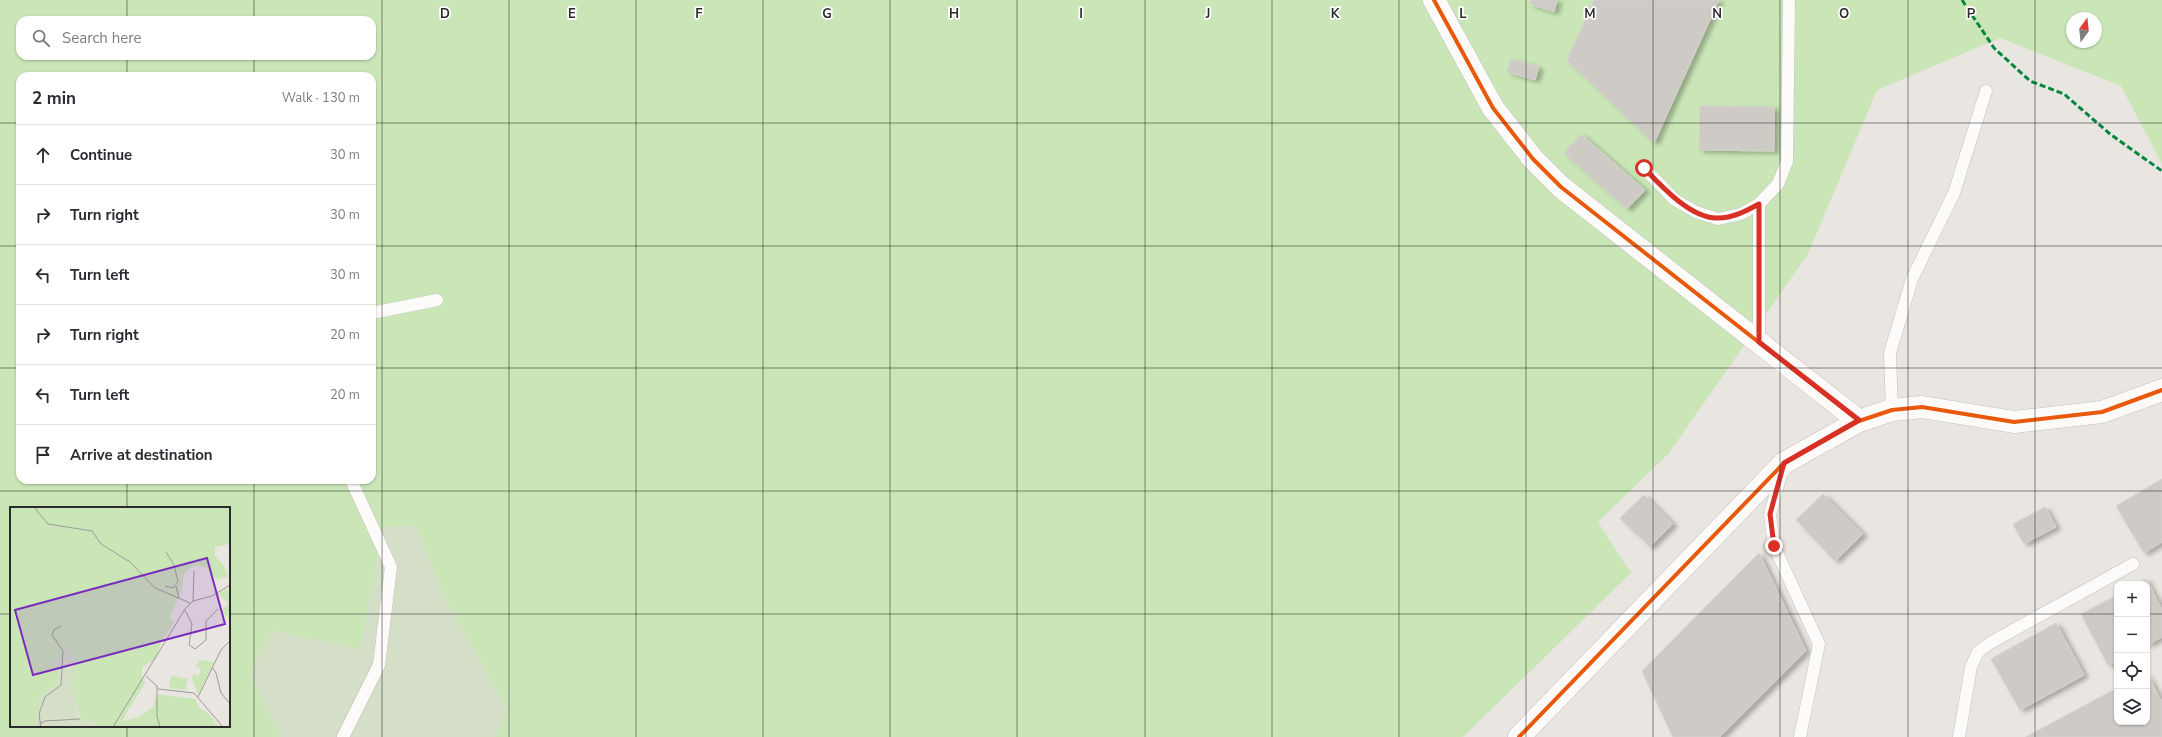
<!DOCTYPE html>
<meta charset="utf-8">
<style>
body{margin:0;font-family:"Nunito Sans",sans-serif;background:#f7f7f7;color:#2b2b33}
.controls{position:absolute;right:12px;bottom:12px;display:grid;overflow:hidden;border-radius:8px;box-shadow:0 1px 3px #0004}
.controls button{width:36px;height:36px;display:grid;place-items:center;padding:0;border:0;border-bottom:1px solid #e1e1e2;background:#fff;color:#2b2b33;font:20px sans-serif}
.compass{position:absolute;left:2066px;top:12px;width:36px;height:36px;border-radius:50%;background:#fff;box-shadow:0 1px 3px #0004;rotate:15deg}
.stop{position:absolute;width:12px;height:12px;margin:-9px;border:3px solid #d93025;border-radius:50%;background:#fff}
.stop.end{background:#d93025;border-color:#fff;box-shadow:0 1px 4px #0008}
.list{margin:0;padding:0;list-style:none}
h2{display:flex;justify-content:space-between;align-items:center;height:52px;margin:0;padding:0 16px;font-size:17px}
h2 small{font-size:13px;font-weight:400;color:#7c7c81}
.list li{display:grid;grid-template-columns:26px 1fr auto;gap:12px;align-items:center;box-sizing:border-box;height:60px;padding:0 16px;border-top:1px solid #e1e1e2}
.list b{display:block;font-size:15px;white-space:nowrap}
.list em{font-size:13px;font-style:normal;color:#7c7c81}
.icon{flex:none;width:22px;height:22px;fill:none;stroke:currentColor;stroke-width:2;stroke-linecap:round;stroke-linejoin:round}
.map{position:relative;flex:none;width:2162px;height:737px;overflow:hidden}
.search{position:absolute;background:#fff;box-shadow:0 1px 3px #0004;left:16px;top:16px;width:360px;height:44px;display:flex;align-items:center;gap:10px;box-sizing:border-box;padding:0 14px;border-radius:12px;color:#7c7c81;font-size:15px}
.panel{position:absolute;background:#fff;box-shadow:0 1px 3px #0004;left:16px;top:72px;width:360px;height:412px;border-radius:12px}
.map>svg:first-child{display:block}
.green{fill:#cae6b7;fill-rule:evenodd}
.cemetery{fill:#d5dec7}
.building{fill:#cecbc7;stroke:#d4d1cc;filter:url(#shadow)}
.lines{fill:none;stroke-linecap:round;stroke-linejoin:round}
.lane-casing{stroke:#c2c1c2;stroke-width:13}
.secondary-casing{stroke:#c2c1c2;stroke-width:23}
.lane{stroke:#fcfbfa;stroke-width:12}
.secondary{stroke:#fcfbfa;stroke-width:22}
.quiet{stroke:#00873e;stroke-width:3;stroke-dasharray:6 3;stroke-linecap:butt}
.cycleway-casing{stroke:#fff;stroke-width:6}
.cycleway{stroke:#e8590c;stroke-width:4}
.route{stroke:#d93025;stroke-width:5}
.grid{fill:none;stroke:#2b2b2b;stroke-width:1;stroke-opacity:0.55}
.inset-road{fill:none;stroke:#9d9b98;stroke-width:1}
.view{fill:#7b2cbf;fill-opacity:0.15;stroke:#7b2cbf;stroke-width:2}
.inset-edge{fill:none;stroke:#2b2b2b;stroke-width:2}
.grid-label{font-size:13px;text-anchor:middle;font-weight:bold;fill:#2b2b2b;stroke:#fff;stroke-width:3.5;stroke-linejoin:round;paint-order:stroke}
</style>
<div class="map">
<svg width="2162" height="737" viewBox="0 0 2162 737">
<defs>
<filter id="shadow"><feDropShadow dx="4.5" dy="2.5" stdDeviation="2" flood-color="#0004"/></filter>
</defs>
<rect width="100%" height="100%" fill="#e9e5e0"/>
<path class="green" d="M0,0h2162v164l-41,-78 -121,-48 -123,52 -69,164 -139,199 -71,69 33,51 -168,164h-968l13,-26 -62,-111 -31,-74 -31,1 -24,122 -110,24 30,64h-280zM2072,18h24v24h-24zM20,20h352v36h-352zM20,76h352v404h-352zM11,508h218v218h-218z"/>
<path class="cemetery" d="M416,526l30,74 62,111 -13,26h-215l-30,-64 22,-43 88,19 24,-122z"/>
<path class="building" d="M1532,0h25l-3,12 -24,-8z
M1594,0h125l-65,143 -87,-83z
M1511,59l28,8 -4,13 -28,-8z
M1700,106l74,1v44l-75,-1z
M1581,134l64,56 -18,19 -63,-56z
M2162,479v63l-18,11 -28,-47z
M1823,494l40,40 -28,27 -39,-41z
M1644,495l29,29 -23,23 -30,-29z
M2045,507l11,20 -32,17 -11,-20z
M1759,553l47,98 -86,86h-47l-31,-66z
M2146,579l16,31v27l-15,8v-61h-10z
M2117,595v66l-9,4 -27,-51z
M2056,623l28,52 -64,35 -29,-51z
M2147,674l15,28v35h-136l91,-49v34h30z"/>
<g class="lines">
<defs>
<path id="lane" d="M1644,168l31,32 21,12 22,7 23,-5 18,-10 19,-20 9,-23 2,-161
M372,313l65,-13
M1759,342v-138
M1892,410l-2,-57 22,-74 42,-86 32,-102
M1782,470l-12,45 4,31 45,98 -19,93
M343,737l36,-72 12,-98 -40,-87
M1959,737l12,-70 7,-15 12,-9 143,-79"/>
<path id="secondary" d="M1434,0l59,108 40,51 28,28 298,234
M1519,737l265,-274 75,-42 33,-11 30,-3 92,15 88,-10 60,-22"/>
</defs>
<use href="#lane" class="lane-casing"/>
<use href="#secondary" class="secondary-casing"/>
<use href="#lane" class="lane"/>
<use href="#secondary" class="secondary"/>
<path class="quiet" d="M1962,0l32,48 36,33 34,13 46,40 52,37"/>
<defs>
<path id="cycleway" d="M1434,0l59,108 40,51 28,28 298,234
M1519,737l265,-274 75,-42 33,-11 30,-3 92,15 88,-10 60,-22"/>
</defs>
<use href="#cycleway" class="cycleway-casing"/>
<use href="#cycleway" class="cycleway"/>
</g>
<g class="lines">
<path class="route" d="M1644,168c17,18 47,51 74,50 15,0 28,-7 41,-14v138l100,78 -75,43 -14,51 4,32"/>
</g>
<path class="grid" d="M127,0v20M254,0v20M382,0v737M509,0v737M636,0v737M763,0v737M890,0v737M1017,0v737M1145,0v737M1272,0v737M1399,0v737M1526,0v737M1653,0v737M1780,0v737M1908,0v737M2035,0v737M127,56v20M254,56v20M0,123h20M372,123h1790M0,246h20M372,246h1790M0,368h20M372,368h1790M127,480v28M254,480v257M0,491h2162M0,614h11M229,614h1888M2147,614h15M127,726v11"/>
<g transform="translate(10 507)">
<rect width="220" height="220" fill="#e9e5e0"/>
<path d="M0,0h220v37l-15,3v9l10,11 3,10 -11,3 -11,-13 -12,-1 -10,7 -2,16 -12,29 4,4 -13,21 -5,16 -14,8v10l3,6 -23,38 17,-4 14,-10 4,-13 38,5 5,9 8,5 11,14h-123v-5l-16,-3 -8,-34 5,-24 -12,-14 -7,37 -17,13 -6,26 1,4h-26zM216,82l4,3 -1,27 -8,-8 8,-8 -12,-9zM190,153l14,2 -16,33 -6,-16 1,-5 6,2 2,-8 -6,-2zM161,168l17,4 -3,11 -16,-2z" fill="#cae6b7"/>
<path d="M55,140l12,14 -5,24 7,34 17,3v5h-60l-1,-4 6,-26 17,-13 3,-11 -8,-9 1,-5h9l-1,-11z" fill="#d5dec7"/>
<path class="inset-road" d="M24,0l14,17 44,7 9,13 29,18 25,26 35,15M155,79l8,2 5,-6 -4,-17 -8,-13M166,79l3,12M183,94l1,-30M175,103l7,14 -3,21 6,4 11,-9v-19l12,-12M202,160l4,6 5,20 9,11M136,169l11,10v30l3,11M148,182l36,4 29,34M188,190l23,-47 9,-9M29,217l6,-3 35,-2M31,220l-2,-13 6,-17 16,-12 2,-34 -11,-16 2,-5 7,-4M103,220l72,-118 8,-8 19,-5 18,-11"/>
<path class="view" d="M197,51l18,66 -192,51 -18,-65z"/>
<rect width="220" height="220" class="inset-edge"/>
</g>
<g class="grid-label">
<text x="445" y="18">D</text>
<text x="572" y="18">E</text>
<text x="699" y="18">F</text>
<text x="827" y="18">G</text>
<text x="954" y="18">H</text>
<text x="1081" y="18">I</text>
<text x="1208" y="18">J</text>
<text x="1335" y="18">K</text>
<text x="1463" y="18">L</text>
<text x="1590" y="18">M</text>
<text x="1717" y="18">N</text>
<text x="1844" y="18">O</text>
<text x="1971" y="18">P</text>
</g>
</svg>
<div class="controls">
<button>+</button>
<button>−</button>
<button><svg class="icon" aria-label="locate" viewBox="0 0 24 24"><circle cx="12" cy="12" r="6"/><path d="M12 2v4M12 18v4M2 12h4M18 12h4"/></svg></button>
<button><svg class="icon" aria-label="layers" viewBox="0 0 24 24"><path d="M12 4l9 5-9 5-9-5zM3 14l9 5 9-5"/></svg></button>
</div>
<svg class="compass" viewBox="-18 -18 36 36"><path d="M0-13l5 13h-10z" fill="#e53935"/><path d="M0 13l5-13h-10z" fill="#7c7c81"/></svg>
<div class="stop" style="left:1644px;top:168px"></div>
<div class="stop end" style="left:1774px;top:546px"></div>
<div class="search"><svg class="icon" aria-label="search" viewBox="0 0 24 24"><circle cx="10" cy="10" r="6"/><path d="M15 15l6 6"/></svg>Search here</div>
<section class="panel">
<h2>2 min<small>Walk · 130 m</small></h2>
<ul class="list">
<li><svg class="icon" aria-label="ahead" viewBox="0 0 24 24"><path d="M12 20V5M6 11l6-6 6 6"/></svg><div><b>Continue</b></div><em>30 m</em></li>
<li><svg class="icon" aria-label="right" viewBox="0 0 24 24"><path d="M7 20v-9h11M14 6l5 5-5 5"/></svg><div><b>Turn right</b></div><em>30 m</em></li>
<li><svg class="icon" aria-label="left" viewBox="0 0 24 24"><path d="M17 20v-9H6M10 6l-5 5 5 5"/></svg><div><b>Turn left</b></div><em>30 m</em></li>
<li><svg class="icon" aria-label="right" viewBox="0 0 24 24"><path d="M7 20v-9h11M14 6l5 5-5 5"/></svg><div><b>Turn right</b></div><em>20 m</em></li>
<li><svg class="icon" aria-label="left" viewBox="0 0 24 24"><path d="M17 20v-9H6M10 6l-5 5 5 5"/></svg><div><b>Turn left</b></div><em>20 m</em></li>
<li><svg class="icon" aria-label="arrive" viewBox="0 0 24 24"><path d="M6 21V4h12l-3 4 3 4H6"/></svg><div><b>Arrive at destination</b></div></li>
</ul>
</section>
</div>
